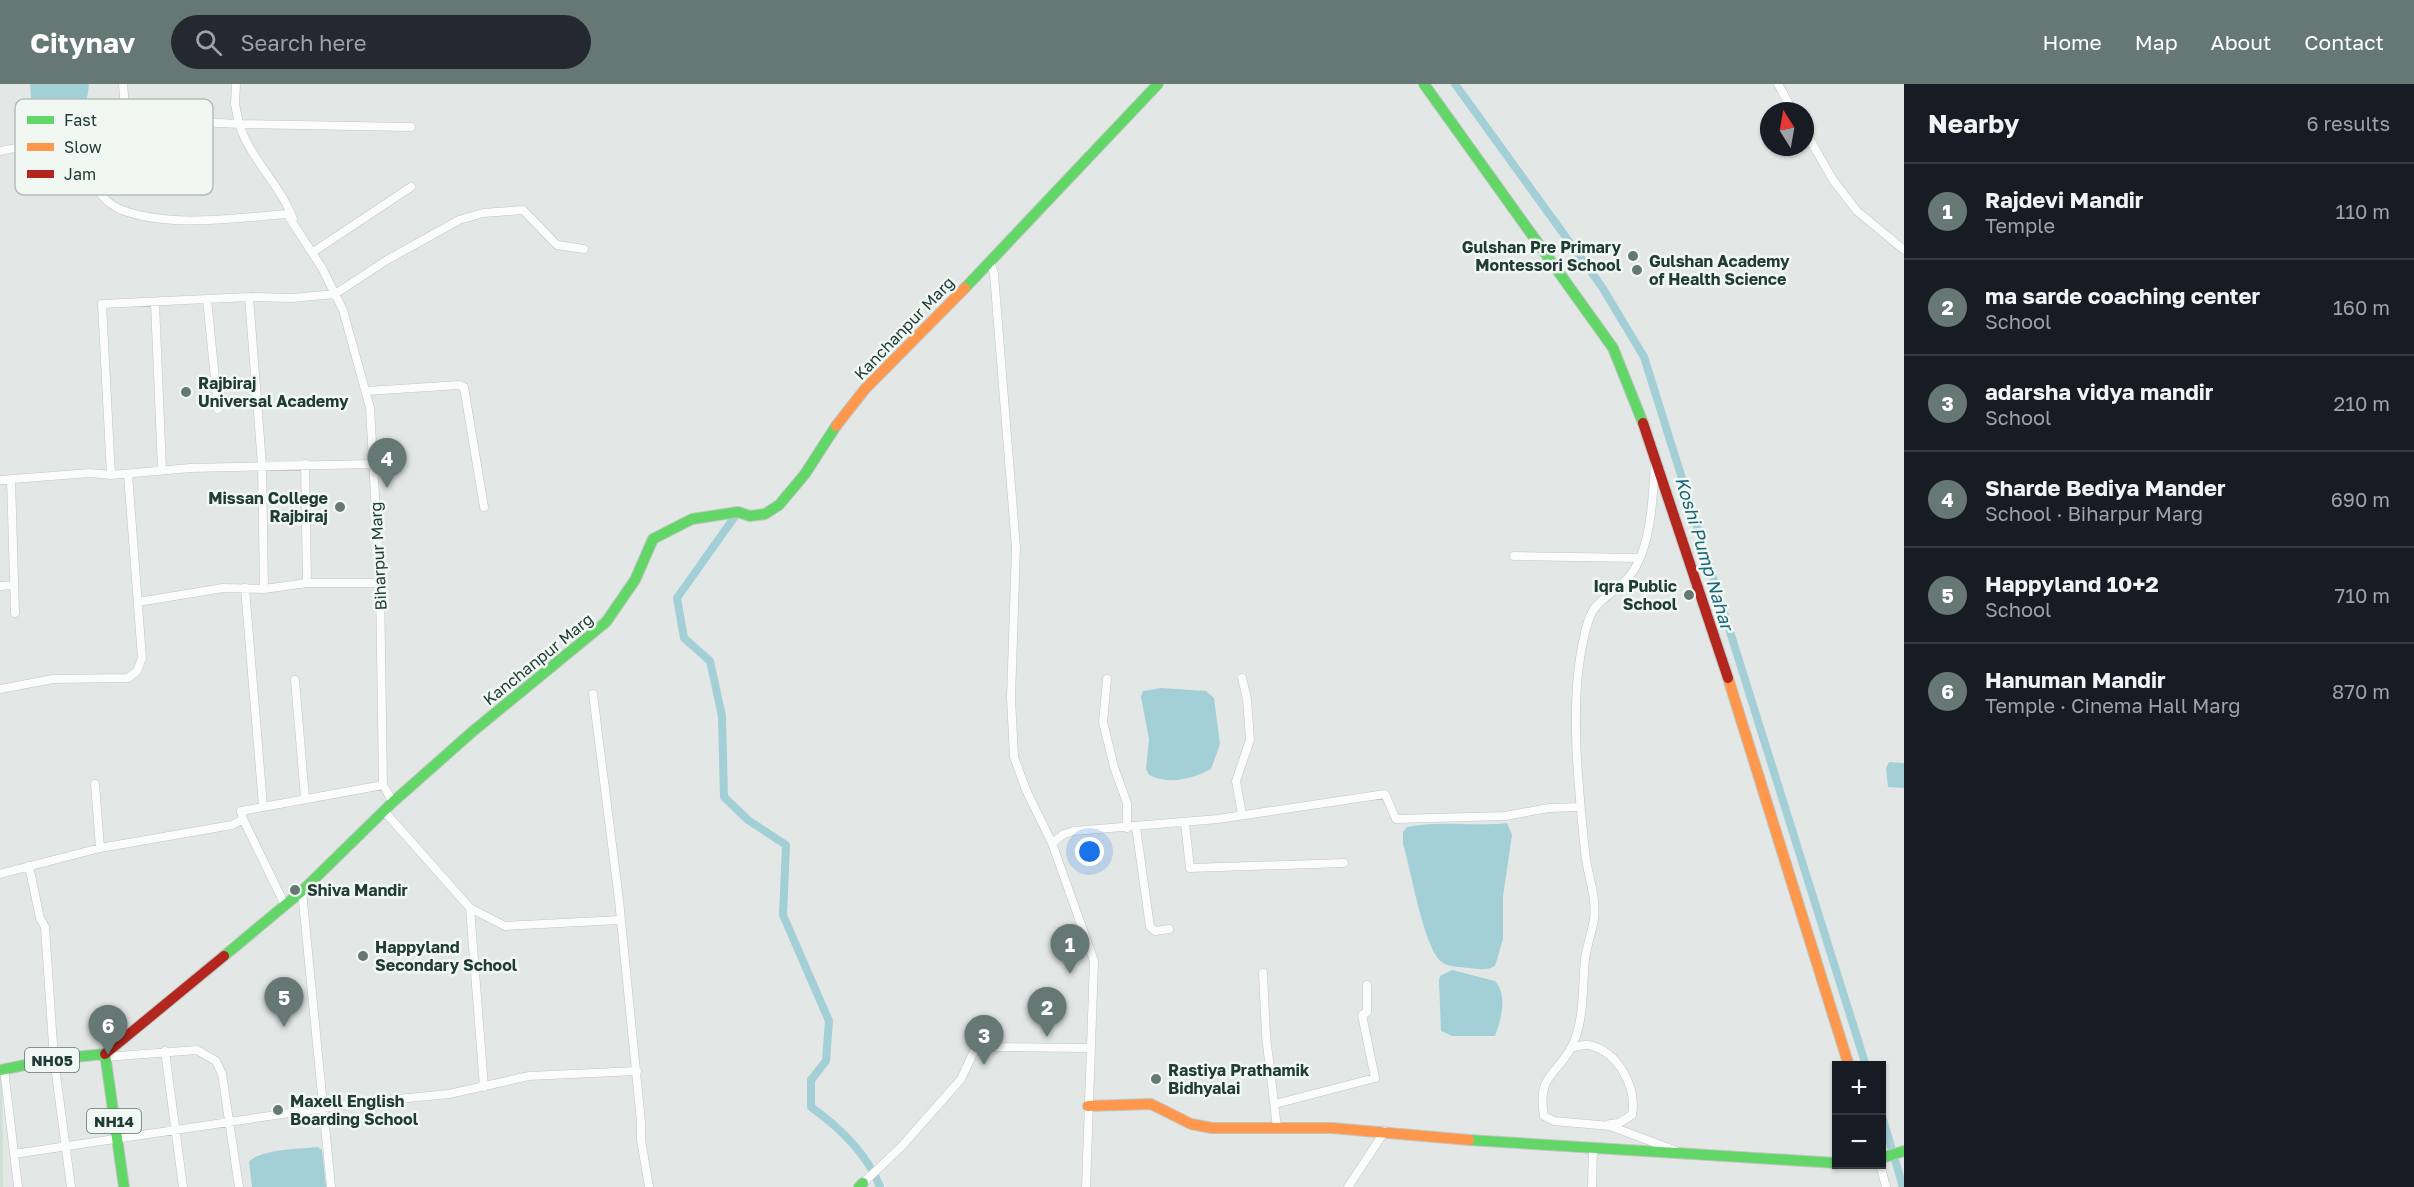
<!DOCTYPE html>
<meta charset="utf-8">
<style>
body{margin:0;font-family:"Golos Text",sans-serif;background:#242831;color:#f1f3f6}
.controls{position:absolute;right:18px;bottom:18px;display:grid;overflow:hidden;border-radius:0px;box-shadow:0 2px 4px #0004}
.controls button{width:54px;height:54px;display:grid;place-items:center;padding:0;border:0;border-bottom:2px solid #363941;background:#171b24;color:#f1f3f6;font:30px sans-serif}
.compass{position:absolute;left:1760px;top:18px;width:54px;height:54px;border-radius:50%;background:#171b24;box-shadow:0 2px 4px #0004;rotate:349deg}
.you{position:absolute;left:1090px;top:768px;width:21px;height:21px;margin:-15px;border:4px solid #fff;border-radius:50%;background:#1a73e8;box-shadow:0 0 0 9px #1a73e833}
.badge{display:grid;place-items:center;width:39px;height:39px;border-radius:50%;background:#657873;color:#fff;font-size:20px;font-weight:700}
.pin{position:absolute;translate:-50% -50px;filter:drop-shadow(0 2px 3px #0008)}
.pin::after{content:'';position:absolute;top:32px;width:21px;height:18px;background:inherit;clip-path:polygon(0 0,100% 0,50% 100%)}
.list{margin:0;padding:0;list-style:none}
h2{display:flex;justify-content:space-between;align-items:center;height:78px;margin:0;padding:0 24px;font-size:26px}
h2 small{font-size:20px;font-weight:400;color:#9ea1a6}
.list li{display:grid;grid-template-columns:39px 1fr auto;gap:18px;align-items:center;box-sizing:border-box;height:96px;padding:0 24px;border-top:2px solid #363941}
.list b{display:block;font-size:22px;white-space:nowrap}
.list p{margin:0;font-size:20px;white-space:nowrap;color:#9ea1a6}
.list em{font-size:20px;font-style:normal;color:#9ea1a6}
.icon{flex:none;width:33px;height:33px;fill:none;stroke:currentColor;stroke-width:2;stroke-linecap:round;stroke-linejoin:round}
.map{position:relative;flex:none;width:1904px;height:1103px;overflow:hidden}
header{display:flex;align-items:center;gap:36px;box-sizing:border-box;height:84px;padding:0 30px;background:#657873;color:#fff}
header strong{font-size:28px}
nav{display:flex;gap:33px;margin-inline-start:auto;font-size:21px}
.search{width:420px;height:54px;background:#242831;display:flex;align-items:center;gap:15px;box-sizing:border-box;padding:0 21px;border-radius:33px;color:#9ea1a6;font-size:22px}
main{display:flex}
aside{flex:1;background:#171b24}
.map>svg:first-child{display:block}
.green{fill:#cce1d3}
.water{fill:#a3cfd7}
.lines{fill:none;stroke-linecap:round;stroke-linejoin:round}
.canal{stroke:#a3cfd7;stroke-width:8}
.street-casing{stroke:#c0c5c3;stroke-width:9}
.fast-casing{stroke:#bfc6c3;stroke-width:12}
.slow-casing{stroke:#bfc6c3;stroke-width:12}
.jam-casing{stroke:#bfc6c3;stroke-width:12}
.street{stroke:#fbfcfb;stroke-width:8}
.fast{stroke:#63d668;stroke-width:10}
.slow{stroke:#ff974d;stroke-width:10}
.jam{stroke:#b3261e;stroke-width:10}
.poi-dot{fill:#657873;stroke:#f1f8f4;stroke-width:2}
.labels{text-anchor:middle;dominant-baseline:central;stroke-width:5;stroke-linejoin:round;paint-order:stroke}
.shield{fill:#f1f8f4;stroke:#5f746e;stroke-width:1.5}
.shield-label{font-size:15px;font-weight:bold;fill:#213b35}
.poi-label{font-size:16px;font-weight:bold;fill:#213b35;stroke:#f1f8f4;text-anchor:start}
.street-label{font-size:16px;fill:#213b35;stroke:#f1f8f4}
.water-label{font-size:18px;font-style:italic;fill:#1b6677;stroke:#f1f8f4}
.key{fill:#f1f8f4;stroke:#b3bfbb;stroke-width:1.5}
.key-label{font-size:16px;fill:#213b35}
</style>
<header>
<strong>Citynav</strong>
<div class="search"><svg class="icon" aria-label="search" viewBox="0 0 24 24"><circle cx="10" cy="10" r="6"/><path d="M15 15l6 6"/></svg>Search here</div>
<nav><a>Home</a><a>Map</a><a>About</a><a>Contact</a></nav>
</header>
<main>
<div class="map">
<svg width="1904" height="1103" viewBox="0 0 1904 1103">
<rect width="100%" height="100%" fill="#e3e8e6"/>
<path class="green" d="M0,990h2l1,113h-3z"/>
<path class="water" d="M30,0h59c-4,40 -15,44 -53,41l-3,-2z
M1161,604l45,3 8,7 6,46 -9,25c-19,10 -42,16 -62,6l-3,-6 3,-30 -8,-42 2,-6z
M1889,678l15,1v25l-16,-1 -2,-19z
M1507,739l5,12 -9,61v43l-8,27c-8,5 -16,3 -26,2 -9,-1 -21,-1 -27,-6 -18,-12 -31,-93 -39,-118v-12l4,-5c32,-7 66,0 100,-4z
M1452,886l43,11c13,14 6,39 0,55h-43l-11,-5 -2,-50 1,-5z
M318,1063l4,3 4,37h-74l-3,-25c11,-13 52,-13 69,-15z"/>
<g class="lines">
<path class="canal" d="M1455,0l147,203 42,70 222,709
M738,428l-61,86 7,40 26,23 12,55 2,81 24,23 38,25 -3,70 46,106 -3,40 -15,19v27c28,20 56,46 69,80
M1882,1032l21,71"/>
<defs>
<path id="street" d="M1778,0l15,27
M124,34l115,6 -4,-20 1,-20
M1805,47l28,49 24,31 47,39
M0,67c37,-8 73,-13 92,27 7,15 13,25 30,32 47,18 115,8 165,4l35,54 21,42 27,98 10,175 3,202 10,17
M73,69c46,-8 55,-23 50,-69
M293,135c-13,-35 -42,-59 -54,-95l172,3
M313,168l98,-65
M990,177l4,13 22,274 -5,150 3,59 12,33 26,53 42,118 -8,226
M249,213l13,168 2,124
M207,215l11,110
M155,219l7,167
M367,307l92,-6 5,2 20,120
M1655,376c-2,35 -3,90 -27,118 -10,11 -25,19 -34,31 -8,12 -10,29 -13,43 -11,60 -2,140 4,200 2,22 12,44 9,67 -2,13 -7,26 -9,40 -3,29 0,62 -14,89 -16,29 -34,27 -27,68l10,5 56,5 64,24
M305,380l2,119
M111,391l-9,-171 147,-7 43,1 43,-4 52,-34 72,-40 24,-7 40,-3 34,35 27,4
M0,396l90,-7 21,2 80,-7 183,-4
M11,396l4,133
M1514,472l125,2
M0,502l14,-1
M245,504l18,218
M138,518l85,-14 41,1 43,-6h73
M1107,595l-4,43 11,45 13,36v25
M295,596l10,118
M0,605l53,-10 75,-1 9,-7 5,-13 -14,-184
M593,610l26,206 22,222v18l8,47
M95,700l5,64
M384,727l86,97 35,18 115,-6
M1242,730l-6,-33 14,-41 -3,-41 -5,-21
M243,735l42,86
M1185,739l5,45 154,-5
M1136,743l14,100 5,4 14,-2
M1052,759l12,-9 10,-3 144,-12 167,-25 11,25 109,-3 44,-8 31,-1
M29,782l11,52 5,9 9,132 17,128
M0,790l100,-26 132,-23 11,-6 -2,-8 142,-26
M302,807l29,296
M470,824l14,179
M1263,889l3,63 11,92
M1571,964c5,-1 13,-4 18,-3 30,7 48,43 43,70l-13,8 -9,1
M165,967l18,136
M105,973l92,-7 19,11 6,13 17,113
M4,985l14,118
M1275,1020l100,-26 -13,-63 5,-3v-27
M14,1070l343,-51 92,-9 80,-18 108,-5
M1880,1080l6,23
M863,1099l39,-37 59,-67 15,-32 114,1
M1348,1103l37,-56
M1592,1103l1,-40"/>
<path id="fast" d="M1424,0l189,264 30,75
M965,204l193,-204
M224,872l78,-65 91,-89 79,-70 134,-110 29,-42 18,-41 39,-20 46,-7 12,4 15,-2 14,-9 26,-31 31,-48
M0,986l54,-11 51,-5 19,133
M1469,1056l367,23
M1882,1074l22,-7
M859,1103l4,-4"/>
<path id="slow" d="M836,342l29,-37 100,-101
M1728,594l121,388
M1088,1022l63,-2 40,20 21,4h120l137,12"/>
<path id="jam" d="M1643,339l85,255
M105,970l119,-98"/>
</defs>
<use href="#street" class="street-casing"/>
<use href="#fast" class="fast-casing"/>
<use href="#slow" class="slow-casing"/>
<use href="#jam" class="jam-casing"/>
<use href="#street" class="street"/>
<use href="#fast" class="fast"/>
<use href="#slow" class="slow"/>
<use href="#jam" class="jam"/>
</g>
<g class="poi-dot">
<circle cx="1633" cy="172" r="6"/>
<circle cx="1637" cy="186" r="6"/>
<circle cx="186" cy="308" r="6"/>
<circle cx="340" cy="423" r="6"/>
<circle cx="1689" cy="511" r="6"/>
<circle cx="295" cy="806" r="6"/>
<circle cx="363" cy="872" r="6"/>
<circle cx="1156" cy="995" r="6"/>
<circle cx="278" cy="1026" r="6"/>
</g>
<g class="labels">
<g class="shield">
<rect x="25" y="964" width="54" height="24" rx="4.5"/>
<rect x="87" y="1025" width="54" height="24" rx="4.5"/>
</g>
<g class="shield-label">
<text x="52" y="976">NH05</text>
<text x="114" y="1037">NH14</text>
</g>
<g class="poi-label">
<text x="1621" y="163" text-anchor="end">Gulshan Pre Primary<tspan x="1621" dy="18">Montessori School</tspan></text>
<text x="1649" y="177">Gulshan Academy<tspan x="1649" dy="18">of Health Science</tspan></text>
<text x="198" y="299">Rajbiraj<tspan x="198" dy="18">Universal Academy</tspan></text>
<text x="328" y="414" text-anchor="end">Missan College<tspan x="328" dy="18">Rajbiraj</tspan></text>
<text x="1677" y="502" text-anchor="end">Iqra Public<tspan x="1677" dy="18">School</tspan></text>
<text x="307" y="806">Shiva Mandir</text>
<text x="375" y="863">Happyland<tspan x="375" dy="18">Secondary School</tspan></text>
<text x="1168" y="986">Rastiya Prathamik<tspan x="1168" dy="18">Bidhyalai</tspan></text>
<text x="290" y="1017">Maxell English<tspan x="290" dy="18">Boarding School</tspan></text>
</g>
<g class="street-label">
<text transform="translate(904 244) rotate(-46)">Kanchanpur Marg</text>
<text transform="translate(378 472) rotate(-93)">Biharpur Marg</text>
<text transform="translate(538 575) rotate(-39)">Kanchanpur Marg</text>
</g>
<g class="water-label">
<text transform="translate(1705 469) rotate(73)">Koshi Pump Nahar</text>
</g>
</g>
<rect x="15" y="15" width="198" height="96" rx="9" class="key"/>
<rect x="27" y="32" width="27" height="8" fill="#63d668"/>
<rect x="27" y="59" width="27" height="8" fill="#ff974d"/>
<rect x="27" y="86" width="27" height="8" fill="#b3261e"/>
<g class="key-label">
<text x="64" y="42">Fast</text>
<text x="64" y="69">Slow</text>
<text x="64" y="96">Jam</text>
</g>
</svg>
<div class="controls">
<button>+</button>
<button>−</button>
</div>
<svg class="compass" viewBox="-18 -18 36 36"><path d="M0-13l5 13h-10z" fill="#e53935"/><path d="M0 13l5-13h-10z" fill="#9ea1a6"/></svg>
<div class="you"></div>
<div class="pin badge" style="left:1070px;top:890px">1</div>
<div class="pin badge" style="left:1047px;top:953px">2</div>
<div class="pin badge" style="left:984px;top:981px">3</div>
<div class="pin badge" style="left:387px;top:404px">4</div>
<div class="pin badge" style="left:284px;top:943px">5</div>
<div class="pin badge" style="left:108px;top:971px">6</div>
</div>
<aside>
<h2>Nearby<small>6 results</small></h2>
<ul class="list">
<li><span class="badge">1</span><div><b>Rajdevi Mandir</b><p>Temple</p></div><em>110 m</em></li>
<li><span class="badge">2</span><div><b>ma sarde coaching center</b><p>School</p></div><em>160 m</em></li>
<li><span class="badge">3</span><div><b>adarsha vidya mandir</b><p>School</p></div><em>210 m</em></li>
<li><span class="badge">4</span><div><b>Sharde Bediya Mander</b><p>School · Biharpur Marg</p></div><em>690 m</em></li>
<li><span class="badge">5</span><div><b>Happyland 10+2</b><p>School</p></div><em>710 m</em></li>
<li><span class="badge">6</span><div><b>Hanuman Mandir</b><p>Temple · Cinema Hall Marg</p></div><em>870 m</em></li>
</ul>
</aside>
</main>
